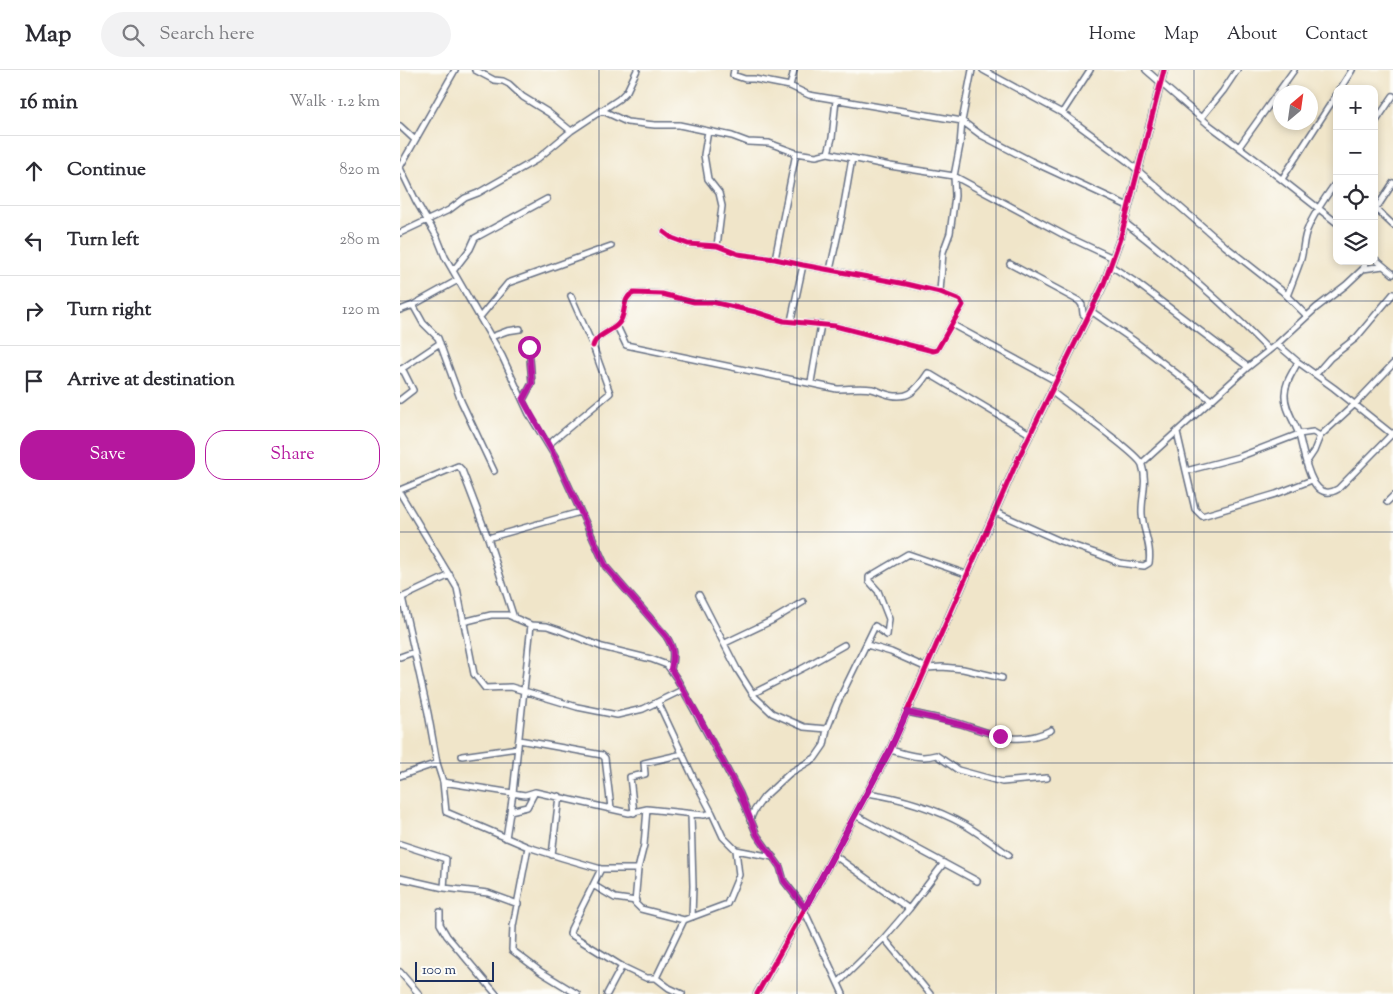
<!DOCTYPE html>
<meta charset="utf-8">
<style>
body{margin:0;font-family:"Sorts Mill Goudy",serif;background:#f2f2f3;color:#2b2b33}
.controls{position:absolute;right:15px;top:15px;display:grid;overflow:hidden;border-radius:10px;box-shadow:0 2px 8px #0003}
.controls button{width:45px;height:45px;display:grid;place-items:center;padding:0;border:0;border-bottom:1px solid #e1e1e2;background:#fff;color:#2b2b33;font:25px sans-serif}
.compass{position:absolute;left:873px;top:15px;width:45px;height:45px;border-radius:50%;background:#fff;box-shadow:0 2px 8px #0003;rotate:29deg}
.scale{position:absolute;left:15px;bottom:12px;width:79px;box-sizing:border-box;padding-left:5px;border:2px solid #1b2f5e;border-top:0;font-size:14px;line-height:18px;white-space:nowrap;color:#1b2f5e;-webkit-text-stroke:4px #fdfcf7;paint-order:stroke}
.stop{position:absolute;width:15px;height:15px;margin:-11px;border:4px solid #b5179e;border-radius:50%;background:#fff}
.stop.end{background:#b5179e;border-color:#fff;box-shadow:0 1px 5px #0008}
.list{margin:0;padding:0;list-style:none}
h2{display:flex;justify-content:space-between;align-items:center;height:65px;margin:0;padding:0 20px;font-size:21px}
h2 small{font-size:16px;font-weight:400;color:#7c7c81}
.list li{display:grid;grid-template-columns:32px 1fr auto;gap:15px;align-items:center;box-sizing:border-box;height:70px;padding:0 20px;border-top:1px solid #e1e1e2}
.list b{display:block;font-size:19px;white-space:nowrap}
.list em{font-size:16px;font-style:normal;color:#7c7c81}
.actions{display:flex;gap:10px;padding:15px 20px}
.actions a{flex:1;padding:11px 0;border:1px solid #b5179e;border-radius:20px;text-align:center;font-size:18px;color:#b5179e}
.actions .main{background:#b5179e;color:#fff}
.icon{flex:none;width:28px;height:28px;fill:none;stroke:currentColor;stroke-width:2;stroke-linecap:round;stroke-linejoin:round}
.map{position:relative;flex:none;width:993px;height:924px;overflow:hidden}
header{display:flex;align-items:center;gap:30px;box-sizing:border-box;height:70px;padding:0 25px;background:#fff;border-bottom:1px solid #e1e1e2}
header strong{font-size:24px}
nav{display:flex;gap:28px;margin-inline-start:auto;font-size:18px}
.search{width:350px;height:45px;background:#f2f2f3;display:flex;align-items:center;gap:12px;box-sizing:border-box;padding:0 18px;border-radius:28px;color:#7c7c81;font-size:19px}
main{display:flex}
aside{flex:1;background:#fff}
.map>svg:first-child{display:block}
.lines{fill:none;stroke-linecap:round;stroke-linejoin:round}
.street-casing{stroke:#666f83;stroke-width:8}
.secondary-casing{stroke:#666f83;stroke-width:9}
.street{stroke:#fff;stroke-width:5}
.secondary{stroke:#f9e7c3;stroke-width:7}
.cycleway-casing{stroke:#fdfcf7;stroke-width:8}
.cycleway{stroke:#d6006c;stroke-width:5}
.route{stroke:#b5179e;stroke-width:6}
.grid{fill:none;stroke:#1b2f5e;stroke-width:1;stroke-opacity:0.55}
</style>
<header>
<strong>Map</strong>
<div class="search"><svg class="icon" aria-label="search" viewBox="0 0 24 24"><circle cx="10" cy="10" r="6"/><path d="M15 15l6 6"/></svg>Search here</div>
<nav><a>Home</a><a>Map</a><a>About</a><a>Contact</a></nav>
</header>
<main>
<aside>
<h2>16 min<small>Walk · 1.2 km</small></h2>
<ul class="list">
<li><svg class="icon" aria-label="ahead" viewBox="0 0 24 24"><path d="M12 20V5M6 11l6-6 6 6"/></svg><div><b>Continue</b></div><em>820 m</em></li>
<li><svg class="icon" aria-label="left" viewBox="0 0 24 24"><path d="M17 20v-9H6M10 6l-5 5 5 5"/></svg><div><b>Turn left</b></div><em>280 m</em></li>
<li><svg class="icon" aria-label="right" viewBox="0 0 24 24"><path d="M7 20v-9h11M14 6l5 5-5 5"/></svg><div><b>Turn right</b></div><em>120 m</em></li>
<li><svg class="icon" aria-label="arrive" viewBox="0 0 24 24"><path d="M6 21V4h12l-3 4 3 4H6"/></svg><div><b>Arrive at destination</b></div></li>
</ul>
<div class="actions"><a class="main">Save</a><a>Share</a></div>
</aside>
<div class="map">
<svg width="993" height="924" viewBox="0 0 993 924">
<rect width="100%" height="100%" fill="#fdfcf7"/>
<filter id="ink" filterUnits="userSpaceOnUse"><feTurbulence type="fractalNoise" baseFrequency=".02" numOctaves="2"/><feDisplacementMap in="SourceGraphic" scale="10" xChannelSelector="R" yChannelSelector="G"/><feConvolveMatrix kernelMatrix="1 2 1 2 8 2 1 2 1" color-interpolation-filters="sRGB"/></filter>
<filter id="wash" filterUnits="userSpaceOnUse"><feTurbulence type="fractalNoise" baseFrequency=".0096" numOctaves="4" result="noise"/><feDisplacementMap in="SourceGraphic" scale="20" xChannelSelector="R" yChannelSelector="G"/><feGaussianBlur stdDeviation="1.12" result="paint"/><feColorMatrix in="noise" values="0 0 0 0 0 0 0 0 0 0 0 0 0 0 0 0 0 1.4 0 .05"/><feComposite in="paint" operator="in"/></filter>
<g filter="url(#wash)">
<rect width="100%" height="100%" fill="#f0e5c9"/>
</g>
<g filter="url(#ink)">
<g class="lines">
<defs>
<path id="street" d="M75,0l19,10 9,1 6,3 14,13 26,16 22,18
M334,0l-1,5 12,4h9l36,7 19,9 153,26 19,14 50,26 97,45
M583,0l79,43 65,48 98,85 57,45 25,25
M746,0l62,54 59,44 70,55
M390,16l4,-16
M940,19l12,-19
M201,40l26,12 28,3h24l53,11 16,6 21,1 27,10 20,3 12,-3 62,13 64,10 112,60 47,22
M662,43l28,-43
M801,48l22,-27 14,-21
M974,54l19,-28
M0,56l15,14
M308,61l-4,24 4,24 11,14 3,13 -5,40
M839,77l55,-77
M428,83l4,-15 4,-38
M0,97l55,-97
M0,98l16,33 21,36 8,20 57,99 27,58 27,44 50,109 60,69c8,12 8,19 5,33
M882,109l55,-85
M976,139l17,16
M974,142l19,-29
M724,152c51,39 100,82 145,128
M0,163l49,-23 16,-12 13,-5 58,-33 35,-29 48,-32 8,-8 10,-21
M974,188l19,16
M375,189l21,-106
M610,194l69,37 3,4 1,9 5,4
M711,196l23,15 114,86
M963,199l20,-3
M430,200l12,-54 10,-58
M53,201l17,-22 5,-11 72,-39
M58,210l-45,25 10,18 15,15 23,63 33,70
M540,222l3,-40 7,-19 5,-37 -1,-20 6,-31 2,-24 10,-51
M887,226c5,-13 10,-25 14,-37 3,-11 2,-21 7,-31 7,-17 18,-31 29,-47
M0,240l13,-5
M691,241l42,29 78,60
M80,247l28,-34 103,-37
M391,251l12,-56
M553,255l103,56
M217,256l9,19 211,44c12,0 24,-2 35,0 5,1 8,3 11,4 25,9 33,-2 45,-20l102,61
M91,267l16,-6 13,-2
M877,274l21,18 36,26 59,47
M193,276c3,-12 19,-14 26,-23 8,-9 2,-26 15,-30l28,1 32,8h18l44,10 28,9 51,5 98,25 4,-1 26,-45 -3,-5 -20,-8 -34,-8 -103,-19 -28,-6 -37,-5 -21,-8 -29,-2 -16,-6 -8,-6
M898,292c-5,10 -13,20 -13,32 -1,14 10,28 14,41 5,16 11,71 39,54l55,-56
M0,299l4,3 9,18 -13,10
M0,300l40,-27
M916,304l14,-16 26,-20 37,-44
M411,312l10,-58
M123,330l9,-17 -3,-36 2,-3
M777,362l9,39 53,-14 60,-23 14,-2 7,4 35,-32 38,-40
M148,375l62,-52 -17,-47 -22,-50
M742,393l106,-96 29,-23 39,-36 30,-23 17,-16 3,-8
M906,393l8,-12 6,-15
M786,401l9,38 7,7 74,-22 36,-14
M0,420l58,-24 4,4 26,68
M0,423l57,95 17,86 11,14 26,-1 66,20 40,8 26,-6 39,-19
M987,432l6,-6
M595,442l65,29 38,13 22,9 24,3 5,-3c3,-17 -6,-32 -7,-49 -1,-17 6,-31 0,-49 -4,-12 -77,-62 -91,-74
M299,525l38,74 17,27 18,17 32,14 23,2
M2,527l26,116 9,50 6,19 3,30 82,35 35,11 38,11h37
M1,528l49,-23
M114,548l-26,-80 92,-26
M63,552l28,-7h17l23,10 16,1 12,4 43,17 49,12 16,6 10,14 47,85 16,30 17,41 23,32 4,14 21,27
M325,573l46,-22 32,-19
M467,575l24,7 36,16 15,-1 21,2 39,9
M0,587l14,-5
M352,624l53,-27 39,-22
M258,632l36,77 18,34
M507,642c18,4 36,7 54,12 32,10 57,23 90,6
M119,670l83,15 3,3 6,50
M490,680c17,4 29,10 46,5l22,15 44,12 45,-4
M62,686l56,-8
M0,706l37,-13
M43,712l82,13 10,-3
M467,723c35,5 67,15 98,32 15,9 30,20 44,30
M247,739l-3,36 -6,24 -3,34 6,6 43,11 -28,58
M110,741l17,-4 8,-15 94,21 18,-4 57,6 8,-2 11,24 13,13 37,7
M234,743l-4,-36 15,-3 -1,-11 39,-9
M291,744l2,72 -1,31
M455,745l122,66
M350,750l4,-9 10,-14 26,-24 25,-15 9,-13 3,-16 10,-25 38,-78 12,9 2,-16 -11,-28 -9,-10v-4l39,-23 58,20
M106,768l7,-45 18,-168
M0,774l46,15 -2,29
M128,777l-15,79 -1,24 29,22 36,22
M152,785l7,-59
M434,785l75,54
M201,799l-30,60 -1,5 53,33 23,11h10l13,10 13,6
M0,808l44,10 44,5 30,11
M193,815l22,13 21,3
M404,840l39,84
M40,842v12l7,12 49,58
M284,850l43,-16 12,-29 -3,-25
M484,868l46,56
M0,902l19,22
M438,913l46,-45 25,-29 35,-46
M207,924l15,-28"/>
<path id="secondary" d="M357,924l47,-84 86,-160 129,-293 84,-171 18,-50 43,-166"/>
</defs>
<use href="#street" class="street-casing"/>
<use href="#secondary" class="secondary-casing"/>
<use href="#street" class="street"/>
<use href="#secondary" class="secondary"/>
<defs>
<path id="cycleway" d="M193,276c3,-12 19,-14 26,-23 8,-9 2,-26 15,-30l28,1 32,8h18l44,10 28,9 51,5 98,25 4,-1 26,-45 -3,-5 -20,-8 -34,-8 -103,-19 -28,-6 -37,-5 -21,-8 -29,-2 -16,-6 -8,-6
M357,924l47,-84 86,-160 129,-293 84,-171 18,-50 43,-166"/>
</defs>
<use href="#cycleway" class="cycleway-casing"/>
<use href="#cycleway" class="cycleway"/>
</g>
</g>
<g class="lines" filter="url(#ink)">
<path class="route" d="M129,277l3,36 -9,17 33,58 50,109 60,69c8,12 8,19 5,33l28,48 41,77 17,41 23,32 4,14 21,27 85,-158 17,-38 53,12 40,12"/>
</g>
<path class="grid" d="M199,0v924M397,0v924M596,0v924M794,0v924M0,231h993M0,462h993M0,693h993"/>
</svg>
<div class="controls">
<button>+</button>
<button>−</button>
<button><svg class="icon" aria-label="locate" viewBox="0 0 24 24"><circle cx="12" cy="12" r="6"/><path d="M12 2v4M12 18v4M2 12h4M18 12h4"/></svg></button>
<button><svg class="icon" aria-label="layers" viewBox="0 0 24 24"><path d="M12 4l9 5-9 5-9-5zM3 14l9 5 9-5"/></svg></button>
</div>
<svg class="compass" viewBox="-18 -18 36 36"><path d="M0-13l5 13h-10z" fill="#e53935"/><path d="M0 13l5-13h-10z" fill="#7c7c81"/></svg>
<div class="scale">100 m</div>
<div class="stop" style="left:129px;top:277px"></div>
<div class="stop end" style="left:600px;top:666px"></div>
</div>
</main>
